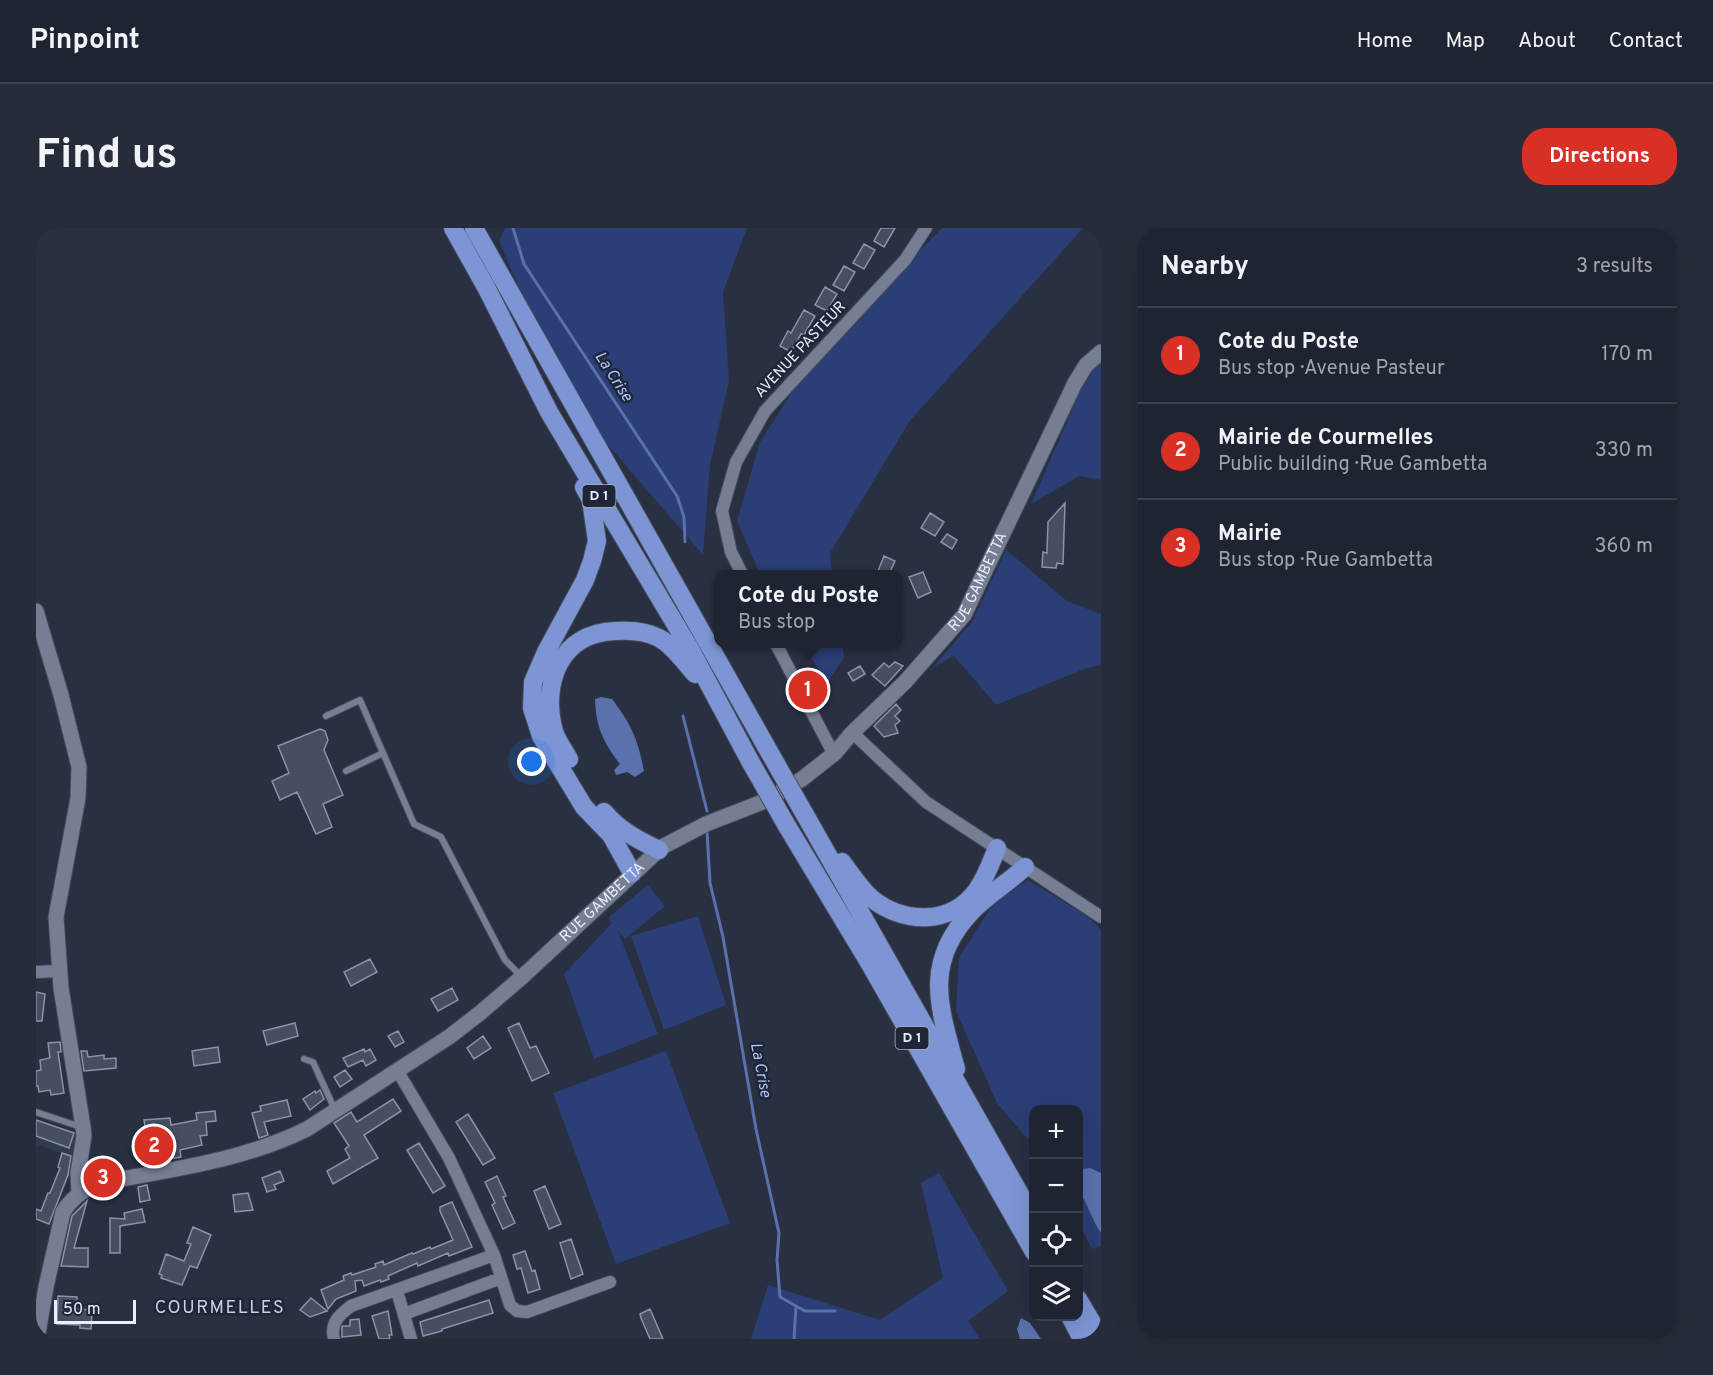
<!DOCTYPE html>
<meta charset="utf-8">
<style>
body{margin:0;font-family:Overpass,sans-serif;background:#272c3a;color:#f1f3f6}
.controls{position:absolute;right:18px;bottom:18px;display:grid;overflow:hidden;border-radius:12px;box-shadow:0 6px 24px #0002}
.controls button{width:54px;height:54px;display:grid;place-items:center;padding:0;border:0;border-bottom:2px solid #3c414d;background:#1f2432;color:#f1f3f6;font:30px sans-serif}
.scale{position:absolute;left:18px;bottom:15px;width:82px;box-sizing:border-box;padding-left:6px;border:3px solid #e9eefa;border-top:0;font-size:16px;line-height:21px;white-space:nowrap;color:#e9eefa;-webkit-text-stroke:4px #1f2637;paint-order:stroke}
.you{position:absolute;left:496px;top:534px;width:21px;height:21px;margin:-15px;border:4px solid #fff;border-radius:50%;background:#1a73e8;box-shadow:0 0 0 9px #1a73e833}
.badge{display:grid;place-items:center;width:39px;height:39px;border-radius:50%;background:#d93025;color:#fff;font-size:20px;font-weight:700}
.pin{position:absolute;translate:-50% -50%;border:3px solid #fff;box-shadow:0 2px 6px #0006}
.popup{position:absolute;left:678px;top:342px;width:189px;height:78px;box-sizing:border-box;display:grid;place-content:center;border-radius:12px;background:#1f2432;filter:drop-shadow(0 2px 4px #0005);font-size:20px;white-space:nowrap;color:#a1a4ac}
.popup b{font-size:22px;color:#f1f3f6}
.popup::after{content:'';position:absolute;left:50%;top:100%;margin-left:-12px;border:12px solid transparent;border-top-color:#1f2432}
.list{margin:0;padding:0;list-style:none}
h2{display:flex;justify-content:space-between;align-items:center;height:78px;margin:0;padding:0 24px;font-size:26px}
h2 small{font-size:20px;font-weight:400;color:#a1a4ac}
.list li{display:grid;grid-template-columns:39px 1fr auto;gap:18px;align-items:center;box-sizing:border-box;height:96px;padding:0 24px;border-top:2px solid #3c414d}
.list b{display:block;font-size:22px;white-space:nowrap}
.list p{margin:0;font-size:20px;white-space:nowrap;color:#a1a4ac}
.list em{font-size:20px;font-style:normal;color:#a1a4ac}
.icon{flex:none;width:33px;height:33px;fill:none;stroke:currentColor;stroke-width:2;stroke-linecap:round;stroke-linejoin:round}
.map{position:relative;flex:none;width:1065px;height:1111px;overflow:hidden;border-radius:24px}
header{display:flex;align-items:center;gap:36px;box-sizing:border-box;height:84px;padding:0 30px;background:#1f2432;border-bottom:2px solid #3c414d}
header strong{font-size:28px}
nav{display:flex;gap:33px;margin-inline-start:auto;font-size:21px}
.intro{display:flex;align-items:center;justify-content:space-between;box-sizing:border-box;height:144px;padding:0 36px}
h1{margin:0;font-size:42px}
.button{padding:15px 27px;border-radius:24px;background:#d93025;color:#fff;font-size:21px;font-weight:700}
main{display:flex;gap:36px;padding:0 36px}
aside{flex:1;background:#1f2432;border-radius:24px;box-shadow:0 6px 24px #0002}
.map>svg:first-child{display:block}
.built{fill:#303a51}
.green{fill:#2b3e75}
.water{fill:#5a71ad}
.lines{fill:none;stroke-linecap:round;stroke-linejoin:round}
.stream{stroke:#5a71ad;stroke-width:3}
.building{fill:#464e61;stroke:#8a93a8;stroke-width:1.5}
.service-casing{stroke:#464b5a;stroke-width:8}
.minor-casing{stroke:#464b5a;stroke-width:14}
.tertiary-casing{stroke:#464b5a;stroke-width:17}
.trunk-casing{stroke:#464b5a;stroke-width:20}
.service{stroke:#767e93;stroke-width:6}
.minor{stroke:#767e93;stroke-width:12}
.tertiary{stroke:#767e93;stroke-width:15}
.trunk{stroke:#7d95d4;stroke-width:18}
.trunk-bridge-casing{stroke:#464b5a;stroke-width:20;stroke-linecap:butt}
.trunk-bridge{stroke:#7d95d4;stroke-width:18}
.labels{text-anchor:middle;dominant-baseline:central;stroke-width:5;stroke-linejoin:round;paint-order:stroke}
.shield{fill:#1f2637;stroke:#acb2c0;stroke-width:1.5}
.shield-label{font-size:14px;font-weight:bold;fill:#e9eefa}
.street-label{font-size:15px;fill:#e9eefa;stroke:#1f2637}
.water-label{font-size:16px;font-style:italic;fill:#aec3f7;stroke:#1f2637}
.quarter-label{font-size:18px;letter-spacing:1.5px;fill:#c8d1e8;stroke:#1f2637}
</style>
<header>
<strong>Pinpoint</strong>
<nav><a>Home</a><a>Map</a><a>About</a><a>Contact</a></nav>
</header>
<div class="intro"><h1>Find us</h1><a class="button">Directions</a></div>
<main>
<div class="map">
<svg width="1065" height="1111" viewBox="0 0 1065 1111">
<rect width="100%" height="100%" fill="#293042"/>
<path class="built" d="M0,892l41,14 -3,23 -36,-12 -2,4z"/>
<path class="green" d="M469,0h242l-24,64 6,89 -19,84 -7,90 -138,-160 -66,-154z
M906,0h141l-174,194 -79,131 2,21h-72l-23,-53 23,-79 54,-84z
M1065,130v122l-22,-4 -48,28 55,-126z
M970,322l61,51 34,13v51l-14,3 -91,37 -42,-49 -21,11 39,-45z
M765,416h41l2,13 -16,25z
M992,652l62,38 11,12v316l-9,3 -13,-26 -1,-113h-44l-1,35 -36,-42 -41,-92 3,-53 35,-56z
M612,657l17,21 -40,33 -7,-8 40,103 -64,25 -30,-85 48,-51 -4,-5z
M662,688l28,89 -62,25 -33,-94z
M630,823l64,172 -114,41 -63,-171z
M903,945l69,118 -40,30 12,18h-229l17,-54 112,35 63,-42 -22,-95z"/>
<path class="water" d="M565,469l11,2c19,25 26,40 32,72l-9,6 -8,-5 -11,3 -2,-5 6,-6c-17,-22 -24,-37 -25,-65z
M1054,940l11,5v60c-10,-14 -12,-28 -22,-41v-20l3,-3z
M985,1090l9,5 11,16h-21l-3,-10z"/>
<g class="lines">
<path class="stream" d="M477,0l11,36 153,232 7,21 1,25
M647,488l24,95
M671,603l3,52 13,54 33,192 23,104 -2,27 3,37 16,9 -2,33
M760,1078l9,5h30"/>
</g>
<path class="building" d="M845,0h14l-11,19 -10,-6z
M828,16l11,6 -11,19 -11,-6z
M808,38l11,6 -11,19 -11,-6z
M789,59l12,7 -10,17 -12,-6z
M768,82l11,6 -11,19 -3,-1 -10,18 -11,-6 8,-15 3,2z
M1029,275l-2,61 -6,-1 -1,5 -14,-1 1,-15 4,1 1,-31z
M894,285l14,9 -9,14 -14,-8z
M911,306l10,6 -5,9 -11,-7z
M848,328l11,5 -6,13 -11,-3z
M887,344l8,20 -13,6 -9,-21z
M859,434l8,4 -18,20 -13,-11 12,-12 5,4z
M824,438l5,8 -12,7 -5,-8z
M860,476l5,6 -6,6 5,5 -5,4 3,8 -14,4 -10,-11z
M284,501l5,2 3,9 -4,10 19,45 -20,9 9,23 -16,7 -19,-42 -17,8 -8,-19 17,-8 -11,-27z
M334,731l7,13 -26,14 -7,-14z
M416,760l6,12 -20,11 -7,-12z
M0,764l9,2 -3,27h-6z
M259,795l3,13 -31,9 -4,-14z
M483,795l11,25 6,-2 13,27 -17,8 -24,-53z
M362,803l6,11 -9,5 -7,-11z
M447,808l8,12 -17,11 -7,-11z
M24,814l1,10h-3l6,41 -13,2 -1,-5 -11,2 -1,-6h-2v-15l5,-1 -1,-10 10,-2 -2,-15z
M182,819l2,15 -26,4 -2,-15z
M328,821l1,3 5,-3 6,11 -10,6 -3,-6 -15,7 -5,-9z
M45,823h6l1,6 16,-2v4l12,-1v10l-32,3z
M309,842l7,9 -12,8 -6,-10z
M284,862l4,9 -14,11 -7,-11 12,-8 1,2z
M357,871l8,12 -37,24 14,23 -45,26 -6,-13 23,-13 -5,-9 4,-3 -15,-23 17,-11 6,10z
M251,872l4,16 -27,6 4,13 -9,3 -7,-25 9,-2 -1,-5z
M179,883l1,10 -10,1 1,13 -7,1 2,9 -22,5 1,7 -34,5 -5,-28 4,-1 -2,-13 26,-2 1,7 26,-5 -1,-7z
M432,886l27,44 -12,7 -27,-43z
M0,892l38,13 -5,15 -33,-12z
M383,915l26,43 -12,7 -26,-43z
M26,925l9,3 -3,19 -19,49 -13,-5v-10l5,2 7,-18h2l10,-25 -2,-1z
M244,943l4,10 -10,4 2,4 -9,3 -5,-14z
M461,948l9,20 -3,1 12,26 -12,6 -11,-24 3,-2 -10,-21z
M111,957l3,15 -10,2 -2,-15z
M509,958l16,38 -12,5 -15,-38z
M212,965l5,17 -18,2 -2,-17z
M51,973l-13,47h14v19l-27,-1 11,-50z
M416,974l20,45 -23,9 -1,-3 -30,13 -1,-3 -29,13 1,3 -8,3 -1,-2 -16,6 -2,-6 -7,1 1,10 -20,8 -8,10 -7,-19 23,-10 -1,-4 8,-3 1,2 24,-8 -1,-3 8,-3 1,4 28,-12 1,1 17,-7 1,2 22,-9 -13,-29v-4z
M106,981l3,13 -25,4v27h-10v-35l15,1 -1,-6z
M157,999l18,8 -14,33 -7,-2 -8,19 -21,-7 1,-3 -3,-1 7,-20 18,7 7,-17 -4,-1z
M535,1011l12,35 -12,5 -11,-36z
M489,1023l7,20 3,-1 5,19 -12,4 -7,-25 -4,1 -4,-14z
M22,1068l19,1v12l15,1 -1,19 -11,-1v-3l-23,-1z
M275,1070l16,13 -17,6 -10,-7z
M453,1072l4,13 -51,16v2l-19,5 -3,-14z
M614,1081l13,30h-13l-9,-21 -1,-4z
M352,1083l4,24h-3l1,4h-11l-7,-23z
M323,1091l2,16 -19,2v-11h8v-6z"/>
<g class="lines">
<defs>
<path id="service" d="M290,488l34,-16 54,124 27,13 64,123 17,17
M310,543l37,-18
M268,831l9,3 22,48
M0,884l45,15"/>
<path id="minor" d="M706,346l-11,-22 -9,-41 14,-49 29,-51 140,-151 21,-32
M740,416l54,103 5,6
M815,506l6,3 69,65 175,115
M0,744l24,-1
M361,842l52,88 45,97 16,50 7,6 10,1 83,-30
M361,1063l14,48
M368,1086l97,-36
M298,1111c-4,-16 5,-24 17,-33l143,-51"/>
<g id="tertiary">
<path d="M0,383l25,84 18,72 -1,31 -22,119 5,71 22,139 1,9 -6,37 1,20"/>
<path id="s1" d="M1,1111l9,-52 17,-75c8,-13 18,-20 32,-28 72,-14 145,-22 212,-55l142,-92 31,-24 42,-36 140,-130 44,-23 59,-23 37,-22 33,-26 16,-19 54,-52 59,-67 111,-232 11,-18 15,-13"/>
</g>
<path id="trunk" d="M417,0l33,59 63,125 140,235 61,114
M438,0l293,520
M548,259l7,13 6,41 -5,20 -7,19 -39,72 -13,30 -1,26 9,28 43,71 27,28 21,38
M533,531c-5,-9 -12,-18 -15,-28 -13,-48 6,-98 61,-100 15,-1 31,0 44,7 15,8 25,24 36,36
M568,584c15,18 34,28 55,38
M768,585l230,406
M751,598l83,138 164,288
M806,634c9,12 18,26 29,36 32,26 80,28 106,-8 9,-13 14,-27 20,-42
M920,841c-16,-60 -34,-105 15,-157 16,-17 37,-29 54,-45
M1042,1071l23,39
M1034,1088l12,23"/>
</defs>
<use href="#service" class="service-casing"/>
<use href="#minor" class="minor-casing"/>
<use href="#tertiary" class="tertiary-casing"/>
<use href="#trunk" class="trunk-casing"/>
<use href="#service" class="service"/>
<use href="#minor" class="minor"/>
<use href="#tertiary" class="tertiary"/>
<use href="#trunk" class="trunk"/>
<defs>
<path id="trunk-bridge" d="M731,520l37,65
M714,533l37,65"/>
</defs>
<use href="#trunk-bridge" class="trunk-bridge-casing"/>
<use href="#trunk-bridge" class="trunk-bridge"/>
</g>
<g class="labels">
<g class="shield">
<rect x="546.5" y="257" width="33" height="22" rx="4.5"/>
<rect x="859.5" y="799" width="33" height="22" rx="4.5"/>
</g>
<g class="shield-label">
<text x="563" y="268">D 1</text>
<text x="876" y="810">D 1</text>
</g>
<g class="street-label">
<text transform="translate(765 122) rotate(-47)">AVENUE PASTEUR</text>
<text stroke="none"><textPath href="#s1" startOffset="1270">RUE GAMBETTA</textPath></text>
<text stroke="none"><textPath href="#s1" startOffset="766">RUE GAMBETTA</textPath></text>
</g>
<g class="water-label">
<text transform="translate(577 149) rotate(57)">La Crise</text>
<text transform="translate(724 842) rotate(79)">La Crise</text>
</g>
<g class="quarter-label">
<text x="184" y="1080">COURMELLES</text>
</g>
</g>
</svg>
<div class="controls">
<button>+</button>
<button>−</button>
<button><svg class="icon" aria-label="locate" viewBox="0 0 24 24"><circle cx="12" cy="12" r="6"/><path d="M12 2v4M12 18v4M2 12h4M18 12h4"/></svg></button>
<button><svg class="icon" aria-label="layers" viewBox="0 0 24 24"><path d="M12 4l9 5-9 5-9-5zM3 14l9 5 9-5"/></svg></button>
</div>
<div class="scale">50 m</div>
<div class="you"></div>
<div class="pin badge" style="left:772px;top:462px">1</div>
<div class="popup"><b>Cote du Poste</b>Bus stop</div>
<div class="pin badge" style="left:118px;top:918px">2</div>
<div class="pin badge" style="left:67px;top:950px">3</div>
</div>
<aside>
<h2>Nearby<small>3 results</small></h2>
<ul class="list">
<li><span class="badge">1</span><div><b>Cote du Poste</b><p>Bus stop · Avenue Pasteur</p></div><em>170 m</em></li>
<li><span class="badge">2</span><div><b>Mairie de Courmelles</b><p>Public building · Rue Gambetta</p></div><em>330 m</em></li>
<li><span class="badge">3</span><div><b>Mairie</b><p>Bus stop · Rue Gambetta</p></div><em>360 m</em></li>
</ul>
</aside>
</main>
